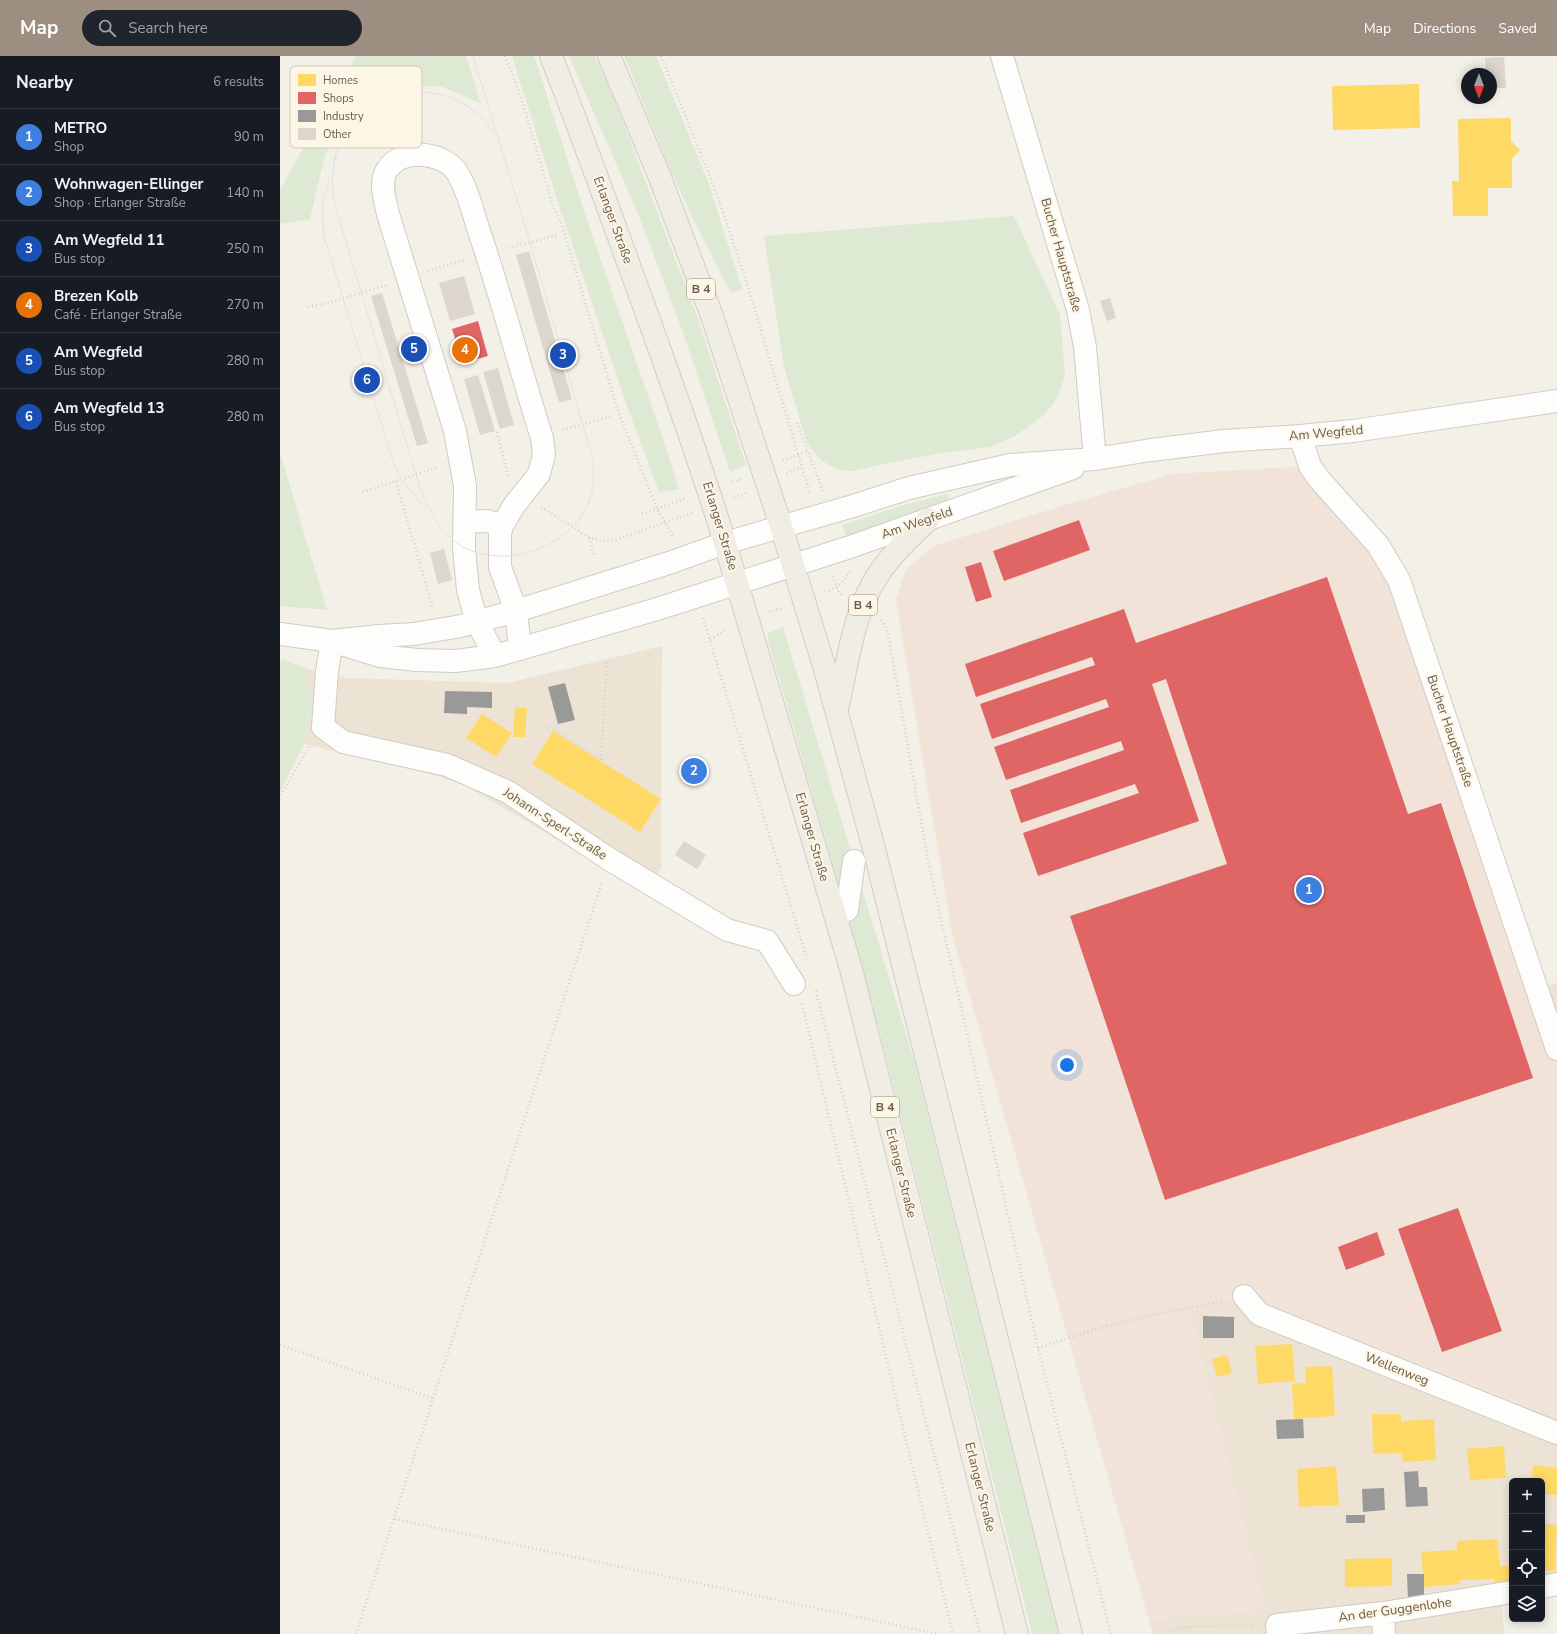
<!DOCTYPE html>
<meta charset="utf-8">
<style>
body{margin:0;font-family:"Nunito Sans",sans-serif;background:#20242c;color:#f1f3f6}
.controls{position:absolute;right:12px;bottom:12px;display:grid;overflow:hidden;border-radius:6px;box-shadow:0 2px 10px #0003}
.controls button{width:36px;height:36px;display:grid;place-items:center;padding:0;border:0;border-bottom:1px solid #363941;background:#171b24;color:#f1f3f6;font:20px sans-serif}
.compass{position:absolute;left:1181px;top:12px;width:36px;height:36px;border-radius:50%;background:#171b24;box-shadow:0 2px 10px #0003;rotate:180deg}
.you{position:absolute;left:787px;top:1009px;width:14px;height:14px;margin:-10px;border:3px solid #fff;border-radius:50%;background:#1a73e8;box-shadow:0 0 0 6px #1a73e833}
.badge{display:grid;place-items:center;width:26px;height:26px;border-radius:50%;background:#9c8f82;color:#fff;font-size:13px;font-weight:700}
.pin{position:absolute;translate:-50% -50%;border:2px solid #fff;box-shadow:0 1px 4px #0006}
.list{margin:0;padding:0;list-style:none}
h2{display:flex;justify-content:space-between;align-items:center;height:52px;margin:0;padding:0 16px;font-size:17px}
h2 small{font-size:13px;font-weight:400;color:#9ea1a6}
.list li{display:grid;grid-template-columns:26px 1fr auto;gap:12px;align-items:center;box-sizing:border-box;height:56px;padding:0 16px;border-top:1px solid #363941}
.list b{display:block;font-size:15px;white-space:nowrap}
.list p{margin:0;font-size:13px;white-space:nowrap;color:#9ea1a6}
.list em{font-size:13px;font-style:normal;color:#9ea1a6}
.icon{flex:none;width:22px;height:22px;fill:none;stroke:currentColor;stroke-width:2;stroke-linecap:round;stroke-linejoin:round}
.map{position:relative;flex:none;width:1277px;height:1578px;overflow:hidden}
header{display:flex;align-items:center;gap:24px;box-sizing:border-box;height:56px;padding:0 20px;background:#9c8f82;color:#fff}
header strong{font-size:19px}
nav{display:flex;gap:22px;margin-inline-start:auto;font-size:14px}
.search{width:280px;height:36px;background:#20242c;display:flex;align-items:center;gap:10px;box-sizing:border-box;padding:0 14px;border-radius:22px;color:#9ea1a6;font-size:15px}
main{display:flex}
aside{flex:1;background:#171b24}
.map>svg:first-child{display:block}
.residential{fill:#ece3d5}
.commercial{fill:#f1e3d8}
.green{fill:#dee9d3}
.homes{fill:#ffd966}
.shops{fill:#e06666}
.industry{fill:#999}
.building{fill:#dcd6cd}
.lines{fill:none;stroke-linecap:round;stroke-linejoin:round}
.minor-casing{stroke:#d1cbc3;stroke-width:24}
.major-casing{stroke:#d3ccc5;stroke-width:24}
.path{stroke:#d5cfc9;stroke-width:2.5;stroke-dasharray:1 3;stroke-linecap:butt}
.minor{stroke:#fdfdfb;stroke-width:22}
.major{stroke:#f0ede4;stroke-width:22}
.tram{stroke:#e3e1e3;stroke-width:1}
.labels{text-anchor:middle;dominant-baseline:central;stroke-width:4;stroke-linejoin:round;paint-order:stroke}
.shield{fill:#fcf6e7;stroke:#988a7a;stroke-width:1}
.shield-label{font-size:12px;font-weight:bold;fill:#6d5b4b}
.street-label{font-size:13px;fill:#6d5b4b;stroke:#fcf6e7}
.key{fill:#fcf6e7;stroke:#d1c8b8;stroke-width:1}
.key-label{font-size:11px;fill:#6d5b4b}
</style>
<header>
<strong>Map</strong>
<div class="search"><svg class="icon" aria-label="search" viewBox="0 0 24 24"><circle cx="10" cy="10" r="6"/><path d="M15 15l6 6"/></svg>Search here</div>
<nav><a>Map</a><a>Directions</a><a>Saved</a></nav>
</header>
<main>
<aside>
<h2>Nearby<small>6 results</small></h2>
<ul class="list">
<li><span class="badge" style="background:#3f7fe0">1</span><div><b>METRO</b><p>Shop</p></div><em>90 m</em></li>
<li><span class="badge" style="background:#3f7fe0">2</span><div><b>Wohnwagen-Ellinger</b><p>Shop · Erlanger Straße</p></div><em>140 m</em></li>
<li><span class="badge" style="background:#1a4fb4">3</span><div><b>Am Wegfeld 11</b><p>Bus stop</p></div><em>250 m</em></li>
<li><span class="badge" style="background:#e8710a">4</span><div><b>Brezen Kolb</b><p>Café · Erlanger Straße</p></div><em>270 m</em></li>
<li><span class="badge" style="background:#1a4fb4">5</span><div><b>Am Wegfeld</b><p>Bus stop</p></div><em>280 m</em></li>
<li><span class="badge" style="background:#1a4fb4">6</span><div><b>Am Wegfeld 13</b><p>Bus stop</p></div><em>280 m</em></li>
</ul>
</aside>
<div class="map">
<svg width="1277" height="1578" viewBox="0 0 1277 1578">
<rect width="100%" height="100%" fill="#f3f0e7"/>
<path class="residential" d="M382,590l-1,221 -11,28 -185,-110 -52,-16 -109,-25 9,-41 -8,-35 42,10 160,5z
M1277,927v58l-17,-53z
M964,1240l313,123v177l-15,3v-118h-30v123l-10,1 2,29h-351l-4,-14 116,-11 -76,-301z"/>
<path class="commercial" d="M1030,410l68,79 179,504v370l-313,-123 -54,12 75,301 -116,11 -197,-686 -56,-334 10,-31 28,-23 124,-39 114,-33z"/>
<path class="green" d="M76,0h110l15,48 -38,-17 -49,-2 -42,21 -27,49 -15,64 -30,5v-34l41,-75z
M232,0h22l55,170 72,207 18,56 -20,3 -32,-86 -67,-197z
M289,0h26l19,43 83,217 49,149 -16,7 -50,-148 -42,-110z
M344,0h32l53,128 33,105 -11,4 -34,-66 -26,-55z
M734,160l46,99 5,58 -4,15 -7,15 -10,12 -16,12 -13,9 -24,11 -49,6 -58,11 -31,7h-10l-13,-5 -10,-7 -13,-16 -23,-76 -20,-131z
M0,397l47,157 -47,-4z
M667,438l2,4 -2,2 -101,36 -3,-11 54,-18z
M503,571l132,437 144,570h-27l-166,-655 -98,-339v-7z
M2,603l23,9 8,35 -9,41 -24,48v-128z"/>
<path class="homes" d="M1139,28l1,44 -87,2 -1,-44z
M1231,62v23l9,9 -8,9v29h-24v28h-35l-1,-35h7l-1,-62z
M235,651l12,1 -2,29h-12z
M202,658l30,19 -16,24 -30,-19z
M273,675l108,68 -21,33 -108,-68z
M1012,1288l3,37 -37,3 -3,-38z
M947,1299l5,18 -15,4 -5,-18z
M1052,1310l3,50 -41,3 -2,-35 14,-1 -1,-16z
M1092,1358h29v7l33,-2 2,41 -33,2 -2,-9 -28,1z
M1224,1390l2,32 -36,2 -3,-31z
M1253,1409l24,3v27l-15,-1v-13h-10z
M1056,1410l3,39 -40,2 -2,-38z
M1262,1468l15,1 -2,46 -13,-1z
M1217,1483l3,27h12v19l-17,1 -1,-7 -35,1 1,4 -36,3 -3,-35 36,-2v-9z
M1112,1502v28l-47,1v-28z"/>
<path class="shops" d="M198,265l10,35 -25,7 -11,-34z
M799,464l11,30 -86,31 -11,-30z
M701,506l11,35 -16,5 -11,-35z
M1047,521l81,237 33,-11 92,275 -368,122 -95,-284 157,-52 -61,-185 -14,5 47,137 -161,55 -15,-43 116,-40 -4,-9 -114,39 -11,-33 114,-40 -3,-9 -115,39 -12,-33 115,-40 -3,-8 -114,40 -12,-35 115,-39 -3,-8 -116,40 -11,-33 159,-55 12,34z
M1178,1152l44,123 -60,21 -44,-123z
M1097,1176l8,23 -39,15 -8,-23z"/>
<path class="industry" d="M285,627l10,37 -17,4 -10,-37z
M165,635l47,1v16l-25,-1v7l-23,-1z
M923,1260l31,1v21h-31z
M1023,1363l1,19 -27,1 -1,-19z
M1138,1415l1,16h8l1,19 -22,1 -2,-35z
M1104,1432l1,22 -22,2 -1,-23z
M1066,1459h19v8h-19z
M1127,1518h17v26h-16z"/>
<path class="building" d="M1224,1l2,31h-15v-14h-5l-1,-16z
M249,195l43,148 -13,4 -43,-148z
M184,220l11,38 -25,7 -11,-38z
M102,237l46,150 -11,3 -46,-150z
M830,242l6,20 -9,3 -7,-20z
M218,312l16,57 -14,4 -17,-57z
M198,319l17,56 -15,4 -16,-56z
M164,493l8,31 -14,4 -8,-31z
M404,785l22,14 -9,14 -22,-14z"/>
<g class="lines">
<defs>
<path id="minor" d="M722,0l76,254 7,37 10,112
M1020,380l10,30 9,13 59,66 21,35 158,469
M184,466l24,-1 14,5
M0,578l52,7 48,15 37,4 38,1 40,-5 159,-46 196,-63 223,-79
M52,585l47,-5 35,-2 47,-8 55,-15 153,-48 56,-20 128,-37 56,-18 101,-23 85,-6 56,-9 73,-9 76,-5 53,-5 204,-30
M52,585l-5,30 -4,56 20,15 104,23 61,27 101,67 118,71 40,11 27,43
M215,600l-18,-34 -9,-32 -4,-42 1,-62 -10,-55 -67,-217c-3,-13 -9,-32 -1,-44 14,-23 55,-18 69,1 11,16 17,42 23,60 23,68 41,138 63,207l2,17 -5,19 -26,33 -11,19 -2,8v33l16,44 4,38
M567,854l7,-49
M964,1240l15,18 298,119
M1262,1531l15,-3
M1103,1557l1,21
M998,1578l-1,-9 106,-12 129,-21"/>
<path id="major" d="M271,0c34,86 65,174 97,261 27,75 54,150 77,226l126,426 166,665
M329,0l50,119 53,141 69,210 43,140 50,183 197,785
M557,653c10,-42 15,-89 36,-126 14,-25 36,-45 56,-64"/>
</defs>
<use href="#minor" class="minor-casing"/>
<use href="#major" class="major-casing"/>
<path class="path" d="M225,0l18,47 30,104 8,15 57,189 39,98 17,29
M381,0l48,118 17,47 18,53 66,220
M229,192l48,-13
M148,215l37,-11
M28,251l20,-4 59,-18
M517,367l26,68
M283,374l49,-14
M217,376l11,44
M503,405l24,-10
M507,418l14,-8
M116,426l37,127
M452,426l9,-3
M83,436l75,-25
M454,442l12,-5
M261,451l48,30 12,4 14,-1 77,-27
M362,458l43,-15
M309,482l5,18
M553,520l5,15 4,4
M545,536l12,-5 15,-16
M489,556l14,-4
M423,562l104,341
M601,564l6,8 41,233 110,487 73,286
M430,583l17,-10
M266,669l55,34 6,-99
M0,739l30,-49
M536,935l164,643
M522,948l118,495 33,135
M0,1289l152,53
M758,1292l55,-18 67,-17 63,-12
M115,1463l543,115
M76,1578l246,-752
M889,1578l3,-3 14,-4 69,-2"/>
<use href="#minor" class="minor"/>
<use href="#major" class="major"/>
<path class="tram" d="M108,42c41,-15 82,-1 106,35
M56,99c-5,22 -5,36 1,57l79,263c9,28 20,54 45,71 13,8 30,10 44,10 39,-1 78,-26 87,-65 2,-10 2,-21 1,-31l-63,-218 -57,-186
M54,105c2,-6 3,-13 6,-18 18,-40 66,-54 91,-87
M49,122l-7,28 2,30 70,229 8,15 23,28"/>
</g>
<g class="labels">
<g class="shield">
<rect x="407" y="223" width="28" height="20" rx="3"/>
<rect x="569" y="539" width="28" height="20" rx="3"/>
<rect x="591" y="1041" width="28" height="20" rx="3"/>
</g>
<g class="shield-label">
<text x="421" y="233">B 4</text>
<text x="583" y="549">B 4</text>
<text x="605" y="1051">B 4</text>
</g>
<g class="street-label">
<text transform="translate(333 164) rotate(70)">Erlanger Straße</text>
<text transform="translate(781 199) rotate(74)">Bucher Hauptstraße</text>
<text transform="translate(1046 377) rotate(-5)">Am Wegfeld</text>
<text transform="translate(637 467) rotate(-19)">Am Wegfeld</text>
<text transform="translate(440 470) rotate(73)">Erlanger Straße</text>
<text transform="translate(1170 675) rotate(71)">Bucher Hauptstraße</text>
<text transform="translate(275 768) rotate(33)">Johann-Sperl-Straße</text>
<text transform="translate(532 781) rotate(74)">Erlanger Straße</text>
<text transform="translate(621 1117) rotate(76)">Erlanger Straße</text>
<text transform="translate(1117 1313) rotate(22)">Wellenweg</text>
<text transform="translate(700 1431) rotate(76)">Erlanger Straße</text>
<text transform="translate(1115 1554) rotate(-8)">An der Guggenlohe</text>
</g>
</g>
<rect x="10" y="10" width="132" height="82" rx="6" class="key"/>
<rect x="18" y="18" width="18" height="12" fill="#ffd966"/>
<rect x="18" y="36" width="18" height="12" fill="#e06666"/>
<rect x="18" y="54" width="18" height="12" fill="#999"/>
<rect x="18" y="72" width="18" height="12" fill="#dcd6cd"/>
<g class="key-label">
<text x="43" y="28">Homes</text>
<text x="43" y="46">Shops</text>
<text x="43" y="64">Industry</text>
<text x="43" y="82">Other</text>
</g>
</svg>
<div class="controls">
<button>+</button>
<button>−</button>
<button><svg class="icon" aria-label="locate" viewBox="0 0 24 24"><circle cx="12" cy="12" r="6"/><path d="M12 2v4M12 18v4M2 12h4M18 12h4"/></svg></button>
<button><svg class="icon" aria-label="layers" viewBox="0 0 24 24"><path d="M12 4l9 5-9 5-9-5zM3 14l9 5 9-5"/></svg></button>
</div>
<svg class="compass" viewBox="-18 -18 36 36"><path d="M0-13l5 13h-10z" fill="#e53935"/><path d="M0 13l5-13h-10z" fill="#9ea1a6"/></svg>
<div class="you"></div>
<div class="pin badge" style="left:1029px;top:834px;background:#3f7fe0">1</div>
<div class="pin badge" style="left:414px;top:715px;background:#3f7fe0">2</div>
<div class="pin badge" style="left:283px;top:299px;background:#1a4fb4">3</div>
<div class="pin badge" style="left:185px;top:294px;background:#e8710a">4</div>
<div class="pin badge" style="left:134px;top:293px;background:#1a4fb4">5</div>
<div class="pin badge" style="left:87px;top:324px;background:#1a4fb4">6</div>
</div>
</main>
